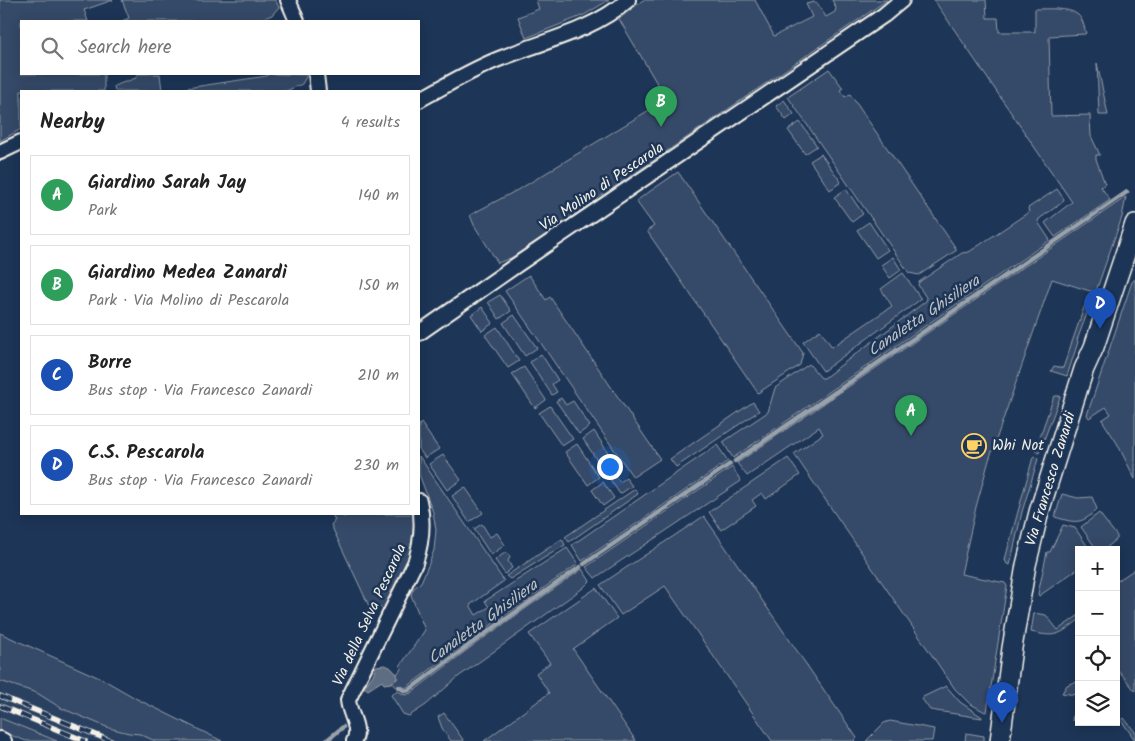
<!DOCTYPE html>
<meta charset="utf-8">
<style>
body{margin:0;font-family:Kalam,sans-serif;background:#f6f6f6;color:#222}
.controls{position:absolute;right:15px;bottom:15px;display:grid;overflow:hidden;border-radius:0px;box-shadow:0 2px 12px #0003}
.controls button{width:45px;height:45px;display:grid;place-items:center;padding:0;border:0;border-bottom:1px solid #e0e0e0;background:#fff;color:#222;font:25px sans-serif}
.you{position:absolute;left:609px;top:466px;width:18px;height:18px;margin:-12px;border:4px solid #fff;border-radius:50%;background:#1a73e8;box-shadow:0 0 0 8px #1a73e833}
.badge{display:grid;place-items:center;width:32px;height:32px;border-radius:50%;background:#111827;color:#fff;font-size:16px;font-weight:700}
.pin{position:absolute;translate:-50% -41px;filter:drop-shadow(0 1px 2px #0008)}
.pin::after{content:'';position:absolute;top:26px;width:18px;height:15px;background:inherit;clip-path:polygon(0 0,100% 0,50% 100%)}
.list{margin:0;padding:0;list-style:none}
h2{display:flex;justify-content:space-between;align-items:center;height:65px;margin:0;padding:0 20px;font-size:21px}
h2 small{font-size:16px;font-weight:400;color:#767676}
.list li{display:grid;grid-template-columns:32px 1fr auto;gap:15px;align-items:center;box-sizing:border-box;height:80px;margin:0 10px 10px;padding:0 10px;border:1px solid #e0e0e0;border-radius:0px}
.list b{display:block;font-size:19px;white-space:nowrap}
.list p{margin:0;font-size:16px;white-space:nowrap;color:#767676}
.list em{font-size:16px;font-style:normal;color:#767676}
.icon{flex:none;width:28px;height:28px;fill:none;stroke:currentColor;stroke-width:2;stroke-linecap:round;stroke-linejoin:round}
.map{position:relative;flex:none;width:1135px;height:741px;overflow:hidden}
.search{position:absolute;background:#fff;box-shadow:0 2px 12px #0003;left:20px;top:20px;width:400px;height:55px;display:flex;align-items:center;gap:12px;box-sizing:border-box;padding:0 18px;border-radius:0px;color:#767676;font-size:19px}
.panel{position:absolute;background:#fff;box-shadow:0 2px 12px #0003;left:20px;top:90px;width:400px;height:425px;border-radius:0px}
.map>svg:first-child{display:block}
.built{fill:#2a4060}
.green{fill:#354a67;stroke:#949ea8}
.water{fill:#5e6d82;stroke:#9aa2ab}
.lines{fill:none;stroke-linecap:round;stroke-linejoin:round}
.stream{stroke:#9aa2ab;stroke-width:4.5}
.minor-casing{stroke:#f4f1e8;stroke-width:18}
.secondary-casing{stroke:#f4f1e8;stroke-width:22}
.minor{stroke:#1d3557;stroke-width:14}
.secondary{stroke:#1d3557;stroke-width:19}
.rail-casing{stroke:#f4f1e8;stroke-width:5.5}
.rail{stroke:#1d3557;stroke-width:4;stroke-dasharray:11;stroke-linecap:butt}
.labels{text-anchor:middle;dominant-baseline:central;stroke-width:5;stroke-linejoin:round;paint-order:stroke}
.street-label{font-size:15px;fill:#f4f1e8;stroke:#1d3557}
.poi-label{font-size:15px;fill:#f4f1e8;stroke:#1d3557;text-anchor:start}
.water-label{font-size:16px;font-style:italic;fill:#c0c3c4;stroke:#1d3557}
</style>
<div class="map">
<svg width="1135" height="741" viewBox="0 0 1135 741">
<rect width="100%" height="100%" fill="#1d3557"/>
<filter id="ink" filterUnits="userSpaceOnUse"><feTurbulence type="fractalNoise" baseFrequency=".02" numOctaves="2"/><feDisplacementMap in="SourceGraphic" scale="10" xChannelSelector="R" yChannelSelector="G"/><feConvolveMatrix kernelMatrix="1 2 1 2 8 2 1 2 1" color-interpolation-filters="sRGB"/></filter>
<g filter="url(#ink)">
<path class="built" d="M0,633l104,47 33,19 85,42h-196l-26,-10z"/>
<path class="green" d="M0,0h113l-29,10 4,11h-67v53h83v17h-83v38l-21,12z
M122,0h153l4,7 -7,8 -16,6h-134l7,-3z
M536,0h73l-25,15 -58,23 -8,-21 21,-8z
M643,0h112l19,36 38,-19 -6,-13 8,-2 4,2 8,13 9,-5 1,-4 -4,-8h55l-374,257 -15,6 -24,-38 -4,-10 53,-28 141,-86 1,-4 -46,-78z
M934,0h52l1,18h11l1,14h36v-23c11,0 35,-2 43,6 5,4 6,12 8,18l-1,1 -36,2 2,80 39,-1 1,21 9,19h-4v4l9,25 -4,3 9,13 -55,37 -10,-14 1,-1 26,-20z
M1097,63l11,52h-9z
M829,69l14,19 -3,2 5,7 5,-3 107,156 -38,25 -10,-2 -121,-176z
M137,74h23l2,17h-47l-1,-5 22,-8z
M267,74l40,1 -5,9 -16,7h-106v-2l87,-13z
M784,100l10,14 -8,6 -10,-14z
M800,122l17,24 -12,8 -17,-24z
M821,154l20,28 -11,8 -20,-29z
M678,172l125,181 -3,12 -42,28 -111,-162 7,-5 -18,-25z
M846,189l17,25 -11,8 -18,-25z
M1057,189l7,10 -1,3 -24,17 -1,3 12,18 -317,218 -10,-16 45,-30 7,-24 34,-24 12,14h3l102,-77 1,-2 -9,-14 1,-3 43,-29 7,-1 60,-40 -1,-4z
M1126,197l-4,20 -26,74h-6l-38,-12 -63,181 -13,47 -15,67 44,9 2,3 -20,126h-2l-16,-9 -14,-14 -161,-235 29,-20 -4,-7 -72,49 -10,-13z
M869,222l19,28 -12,8 -19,-28z
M893,257l8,13 -11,8 -9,-13z
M903,273l18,26 -98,72 -20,-29 17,-12 12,17 60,-41 -11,-17z
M529,275l17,25 4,-3 110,162 -27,18 -128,-186z
M1135,279v200l-18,-36 -15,-23 9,-6 -5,-7 -17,11 -2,-3 45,-133z
M500,295l11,16 -12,8 -11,-17z
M1088,296l5,2 -16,42 1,2 -11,34 -16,-5 3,-5 9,2z
M482,307l11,16 -11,8 -11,-16z
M514,315l23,33 -12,8 -22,-33z
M497,327l22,34 -11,7 -23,-33z
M541,354l17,26 -6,4 5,8 -5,3 -22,-33z
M524,367l22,33 -11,8 -23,-34z
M1055,396h5v1l-21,56 -4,-2 18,-52z
M561,398l5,7 7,-4 17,25 -11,8 -23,-33z
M753,402l6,9 -83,56 -6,-8z
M550,406l23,33 -11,7 -23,-33z
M421,423l18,26 -14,9 -6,-9v-24z
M594,431l17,26 -6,4 5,8 -5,3 -22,-33z
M577,444l22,33 -11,8 -23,-33z
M717,445l11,16 -146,100 -10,-16z
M443,455l18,25 -14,10 -18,-26z
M419,456l85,125 -34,24 6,10 13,-8 -4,-6 82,-53 11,16 -111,78 -60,45 -2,1 -4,-3 -4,3 -5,-6 5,-3v-5l4,-5 -1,-3 25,-36 -14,-35 2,-6 8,-7 9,-21 4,-11 2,-20 -3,-18 -14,-38z
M1035,456l3,3 -16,53 -12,53 -3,-1 -2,-4 3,-12 25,-91z
M788,458l12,17 -34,24 -4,-6 -10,7 4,6 -35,24 -12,-18z
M732,467l9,14 -146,97 -9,-11z
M614,474l6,8 6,-4 6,8 -12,8 -11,-16z
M603,482l11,16 -11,8 -11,-16z
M465,487l18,26 -14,9 -17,-26z
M635,489l3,5 -69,48 -4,-5z
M1062,494l16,4 14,-1 5,12c-15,16 -22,14 -42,8z
M1099,513l18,23v3l-13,11h-7l-16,-23z
M332,514h7l5,3 8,-3h61l2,24 -6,21 -24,51 -9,-5 -4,5 -2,-2 -39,-83 4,-5z
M704,516l153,222 -3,3h-82l-107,-155 -44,29 -21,-30z
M482,524l8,13 7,-4 8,12 -14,10 -17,-26z
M1063,525l12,3 15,22h-11v18l-40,28 -1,-2 9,-42h3z
M562,539l3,6 -55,34 -4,-3z
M506,552l4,5 -2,4 4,7 -7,6 -10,-14z
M582,569l8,12 -7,7 -125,89 -32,28 -17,11 -6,-2 -12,-19 7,-4 7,4 6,-2 60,-46z
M1135,569v122l-19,-24v-85z
M596,588l21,30 -44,31 63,92h-152l65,-48 -13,-20 14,-10 -21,-29z
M1034,613l12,2 12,15 21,-15v5c-21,15 -22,18 -48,12z
M0,633l104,47 33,19 85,42h-67l-15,-7 -11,-1 -20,-5 -48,-20 -24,-15 -37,-12z
M1074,682l5,1v33l-7,5 4,-26 -14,-2 5,-8z
M946,686l14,16 22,15v1l-52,-8 -8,-11 1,-2z
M444,713l20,28h-13l-9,-13 -4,-11z
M0,718l57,23h-31l-26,-10z
M1124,718l11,14v8l-14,-20z
M890,721l44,8 -2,12h-66l18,-18z
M966,733l18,3v5h-19z"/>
<path class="water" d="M385,665l5,2 7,7v5l-6,4 -7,1 -2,-3 -14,9 -4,-3 9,-12 3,-9z"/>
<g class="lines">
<path class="stream" d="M735,461l392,-269
M584,564l146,-100
M399,687l6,4 4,-1 60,-45 111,-78
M326,741l17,-14"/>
<defs>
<path id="minor" d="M288,0l9,21
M316,74l2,17
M419,100c28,-15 55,-32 85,-43 43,-17 88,-26 124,-57
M0,152l21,-10
M419,333l99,-69 366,-249 18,-15
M0,739l4,2
M354,741c7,-13 -5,-27 -6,-41l67,-137c7,-21 9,-40 4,-62"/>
<path id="secondary" d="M1000,741l12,-93 14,-83 13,-53 45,-143 10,-22 41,-123"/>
</defs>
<use href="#minor" class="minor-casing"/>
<use href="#secondary" class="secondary-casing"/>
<use href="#minor" class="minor"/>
<use href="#secondary" class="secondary"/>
<defs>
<path id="rail" d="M0,696l111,45
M0,706l85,35"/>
</defs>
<use href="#rail" class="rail-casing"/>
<use href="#rail" class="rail"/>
</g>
</g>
<defs>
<symbol id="cafe-ring" viewBox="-11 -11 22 22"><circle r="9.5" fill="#1d3557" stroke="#ffd166" stroke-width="1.5"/><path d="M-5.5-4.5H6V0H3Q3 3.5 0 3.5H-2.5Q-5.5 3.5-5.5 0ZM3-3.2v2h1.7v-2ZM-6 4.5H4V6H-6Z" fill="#ffd166"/></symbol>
</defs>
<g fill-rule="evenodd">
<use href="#cafe-ring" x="960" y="432" width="28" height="28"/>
</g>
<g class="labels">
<g class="street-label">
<text transform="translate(602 187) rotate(-34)">Via Molino di Pescarola</text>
<text transform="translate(1051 479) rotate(-73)">Via Francesco Zanardi</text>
<text transform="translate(370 615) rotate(-65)">Via della Selva Pescarola</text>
</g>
<g class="poi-label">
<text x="992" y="446">Whi Not</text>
</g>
<g class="water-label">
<text transform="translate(924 316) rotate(-34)">Canaletta Ghisiliera</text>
<text transform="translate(483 622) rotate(-36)">Canaletta Ghisiliera</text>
</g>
</g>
</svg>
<div class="controls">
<button>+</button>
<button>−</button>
<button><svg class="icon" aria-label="locate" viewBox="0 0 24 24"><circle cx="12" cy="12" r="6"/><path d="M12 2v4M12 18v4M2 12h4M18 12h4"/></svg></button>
<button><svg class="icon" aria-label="layers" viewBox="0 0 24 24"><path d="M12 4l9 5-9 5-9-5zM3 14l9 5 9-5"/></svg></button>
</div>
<div class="you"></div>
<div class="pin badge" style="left:911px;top:436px;background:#2e9e5b">A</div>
<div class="pin badge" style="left:661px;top:127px;background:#2e9e5b">B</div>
<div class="pin badge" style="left:1002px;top:723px;background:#1a4fb4">C</div>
<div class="pin badge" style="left:1100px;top:329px;background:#1a4fb4">D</div>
<div class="search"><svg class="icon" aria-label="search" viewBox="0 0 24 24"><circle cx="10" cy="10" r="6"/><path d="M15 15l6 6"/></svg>Search here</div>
<section class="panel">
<h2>Nearby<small>4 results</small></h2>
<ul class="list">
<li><span class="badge" style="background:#2e9e5b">A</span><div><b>Giardino Sarah Jay</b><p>Park</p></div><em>140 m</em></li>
<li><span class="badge" style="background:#2e9e5b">B</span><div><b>Giardino Medea Zanardi</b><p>Park · Via Molino di Pescarola</p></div><em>150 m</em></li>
<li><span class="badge" style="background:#1a4fb4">C</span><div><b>Borre</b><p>Bus stop · Via Francesco Zanardi</p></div><em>210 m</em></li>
<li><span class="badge" style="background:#1a4fb4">D</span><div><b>C.S. Pescarola</b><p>Bus stop · Via Francesco Zanardi</p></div><em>230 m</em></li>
</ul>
</section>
</div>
